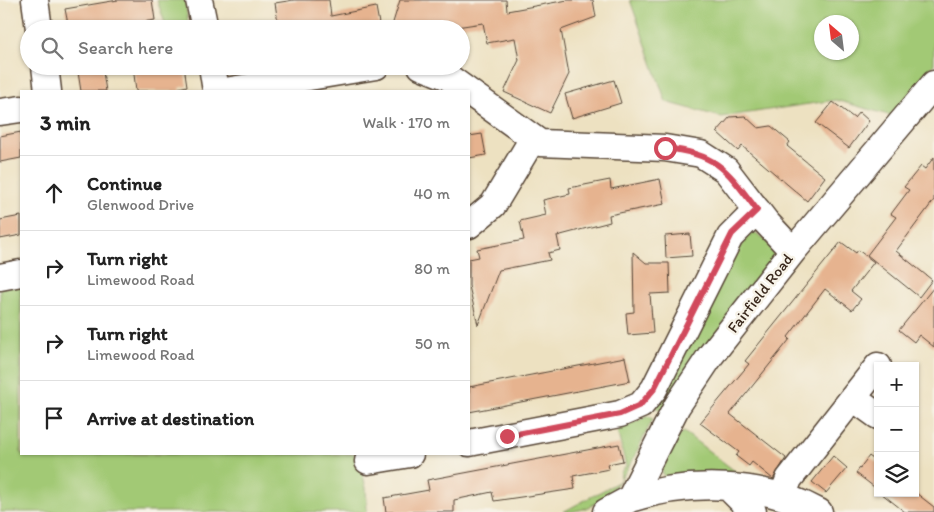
<!DOCTYPE html>
<meta charset="utf-8">
<style>
body{margin:0;font-family:Itim,sans-serif;background:#f6f6f6;color:#222}
.controls{position:absolute;right:15px;bottom:15px;display:grid;overflow:hidden;border-radius:0px;box-shadow:0 1px 4px #0004}
.controls button{width:45px;height:45px;display:grid;place-items:center;padding:0;border:0;border-bottom:1px solid #e0e0e0;background:#fff;color:#222;font:25px sans-serif}
.compass{position:absolute;left:814px;top:15px;width:45px;height:45px;border-radius:50%;background:#fff;box-shadow:0 1px 4px #0004;rotate:332deg}
.stop{position:absolute;width:15px;height:15px;margin:-11px;border:4px solid #d1495b;border-radius:50%;background:#fff}
.stop.end{background:#d1495b;border-color:#fff;box-shadow:0 1px 5px #0008}
.list{margin:0;padding:0;list-style:none}
h2{display:flex;justify-content:space-between;align-items:center;height:65px;margin:0;padding:0 20px;font-size:21px}
h2 small{font-size:16px;font-weight:400;color:#767676}
.list li{display:grid;grid-template-columns:32px 1fr auto;gap:15px;align-items:center;box-sizing:border-box;height:75px;padding:0 20px;border-top:1px solid #e0e0e0}
.list b{display:block;font-size:19px;white-space:nowrap}
.list p{margin:0;font-size:16px;white-space:nowrap;color:#767676}
.list em{font-size:16px;font-style:normal;color:#767676}
.icon{flex:none;width:28px;height:28px;fill:none;stroke:currentColor;stroke-width:2;stroke-linecap:round;stroke-linejoin:round}
.map{position:relative;flex:none;width:934px;height:512px;overflow:hidden}
.search{position:absolute;background:#fff;box-shadow:0 1px 4px #0004;left:20px;top:20px;width:450px;height:55px;display:flex;align-items:center;gap:12px;box-sizing:border-box;padding:0 18px;border-radius:28px;color:#767676;font-size:19px}
.panel{position:absolute;background:#fff;box-shadow:0 1px 4px #0004;left:20px;top:90px;width:450px;height:365px;border-radius:0px}
.map>svg:first-child{display:block}
.green{fill:#a2c974;stroke:#6e7a49;fill-rule:evenodd}
.building{fill:#e6b38f}
.lines{fill:none;stroke-linecap:round;stroke-linejoin:round}
.minor-casing{stroke:#564536;stroke-width:29}
.minor{stroke:#fff;stroke-width:26}
.route{stroke:#d1495b;stroke-width:6}
.labels{text-anchor:middle;dominant-baseline:central;stroke-width:5;stroke-linejoin:round;paint-order:stroke}
.street-label{font-size:16px;fill:#3b2a1e;stroke:#f7f3e8}
</style>
<div class="map">
<svg width="934" height="512" viewBox="0 0 934 512">
<rect width="100%" height="100%" fill="#f7f3e8"/>
<filter id="ink" filterUnits="userSpaceOnUse"><feTurbulence type="fractalNoise" baseFrequency=".02" numOctaves="2"/><feDisplacementMap in="SourceGraphic" scale="10" xChannelSelector="R" yChannelSelector="G"/><feConvolveMatrix kernelMatrix="1 2 1 2 8 2 1 2 1" color-interpolation-filters="sRGB"/></filter>
<filter id="wash" filterUnits="userSpaceOnUse"><feTurbulence type="fractalNoise" baseFrequency=".0096" numOctaves="4" result="noise"/><feDisplacementMap in="SourceGraphic" scale="20" xChannelSelector="R" yChannelSelector="G"/><feGaussianBlur stdDeviation="1.12" result="paint"/><feColorMatrix in="noise" values="0 0 0 0 0 0 0 0 0 0 0 0 0 0 0 0 0 1.4 0 .05"/><feComposite in="paint" operator="in"/></filter>
<g filter="url(#wash)">
<rect width="100%" height="100%" fill="#ede1c1"/>
<path class="green" d="M157,0h28l4,29h-22z
M630,0h304v64l-42,52 -56,-16 -115,17 -55,-15zM822,22h30v30h-30z
M751,232c11,1 21,14 23,25l-111,155 -9,-6 73,-143z
M21,285v169h337l8,34 1,24h-367v-224z
M648,416l5,3c-21,39 -37,93 -90,93l57,-31 1,-9 5,-6 -9,-36z
M684,432l56,43 -75,3c-10,-13 6,-39 19,-46z"/>
<g id="blocks">
<path class="building" d="M118,0h34l3,20 -44,7v2h-42l-4,-20z
M294,0h35l2,16 45,-9 4,22h-101l-4,-26z
M400,0h106l1,11 61,-11h25l3,17 -35,13 8,44 -19,39 -46,-21 15,-32 -4,-22 -28,5 -4,-20 -40,6h-52z
M77,66h25l4,25h-25z
M133,66h51l3,20 -8,2 1,3h-44z
M614,80l7,23 -49,15 -7,-24z
M833,102l21,16 5,-6 10,9 -20,27 -33,-25z
M745,116l13,12 13,-2 19,16 -3,4 38,31 -18,24 -65,-55 -4,5 -21,-19 13,-15z
M21,132v26l-21,4v-26z
M482,134l4,21 -17,3v-22z
M934,157v43l-38,51 36,29 -13,17 -52,-42 29,-38 -5,-3 18,-24 -5,-3 17,-21 4,3z
M660,179l5,25 -56,11 1,7 -53,14 3,14 -12,3 2,7 -51,10 -21,55 -9,-39v-27l10,-2 -2,-8 47,-9 -4,-19 26,-6 -3,-15 27,-6 -1,-6 41,-8 1,9z
M21,216v19l-21,4v-19z
M690,234l2,22 -26,2 -1,-22z
M841,242l15,11 2,-3 16,12 -23,29 10,8 -9,11 -27,-21 -37,48 2,2 -60,75 56,44 -13,21 -21,-17 -3,4 -13,-10 3,-4 -39,-29 49,-59 -4,-3z
M633,252l13,11h23l1,30 -20,1 3,39 -25,2 -2,-22 8,-1z
M934,287v60l-15,-12 -5,7 -15,-12z
M625,357l5,24 -161,31v-25z
M619,444l4,17 -15,3 1,5 -36,7 2,13 -81,12 -2,-9 -38,8v12h-68l-2,-14 45,-8 -2,-10z
M833,456l14,12 -21,25 -14,-11z
M869,456l9,7v27l-22,-17z
M881,493h35l18,14v5h-29z"/>
</g>
</g>
<g filter="url(#ink)">
<use href="#blocks" fill-opacity="0" stroke="#564536" stroke-width="1"/>
<g class="lines">
<defs>
<path id="minor" d="M35,0l4,29
M199,0l6,29
M45,66l3,25
M212,66l4,25
M421,66l27,11 92,66 125,5 36,6 25,16 40,52 27,29
M225,91l151,-25
M0,112l21,-3
M469,225l24,-20 39,-65
M0,277l21,-4
M853,398l25,18
M469,443l151,-29 21,-9 13,-16 76,-152 27,-27
M368,461l42,-7
M729,488l24,24
M783,495l6,-16 89,-113
M630,499c59,-19 133,-18 189,13
M606,512l24,-13 47,-93 34,-51 82,-104 141,-167"/>
</defs>
<use href="#minor" class="minor-casing"/>
<use href="#minor" class="minor"/>
</g>
</g>
<g class="lines" filter="url(#ink)">
<path class="route" d="M507,436l113,-22 20,-9 14,-16 78,-155 25,-24c-30,-40 -39,-56 -92,-62"/>
</g>
<g class="labels">
<g class="street-label">
<text transform="translate(760 293) rotate(-52)">Fairfield Road</text>
</g>
</g>
</svg>
<div class="controls">
<button>+</button>
<button>−</button>
<button><svg class="icon" aria-label="layers" viewBox="0 0 24 24"><path d="M12 4l9 5-9 5-9-5zM3 14l9 5 9-5"/></svg></button>
</div>
<svg class="compass" viewBox="-18 -18 36 36"><path d="M0-13l5 13h-10z" fill="#e53935"/><path d="M0 13l5-13h-10z" fill="#767676"/></svg>
<div class="stop" style="left:665px;top:148px"></div>
<div class="stop end" style="left:507px;top:436px"></div>
<div class="search"><svg class="icon" aria-label="search" viewBox="0 0 24 24"><circle cx="10" cy="10" r="6"/><path d="M15 15l6 6"/></svg>Search here</div>
<section class="panel">
<h2>3 min<small>Walk · 170 m</small></h2>
<ul class="list">
<li><svg class="icon" aria-label="ahead" viewBox="0 0 24 24"><path d="M12 20V5M6 11l6-6 6 6"/></svg><div><b>Continue</b><p>Glenwood Drive</p></div><em>40 m</em></li>
<li><svg class="icon" aria-label="right" viewBox="0 0 24 24"><path d="M7 20v-9h11M14 6l5 5-5 5"/></svg><div><b>Turn right</b><p>Limewood Road</p></div><em>80 m</em></li>
<li><svg class="icon" aria-label="right" viewBox="0 0 24 24"><path d="M7 20v-9h11M14 6l5 5-5 5"/></svg><div><b>Turn right</b><p>Limewood Road</p></div><em>50 m</em></li>
<li><svg class="icon" aria-label="arrive" viewBox="0 0 24 24"><path d="M6 21V4h12l-3 4 3 4H6"/></svg><div><b>Arrive at destination</b></div></li>
</ul>
</section>
</div>
